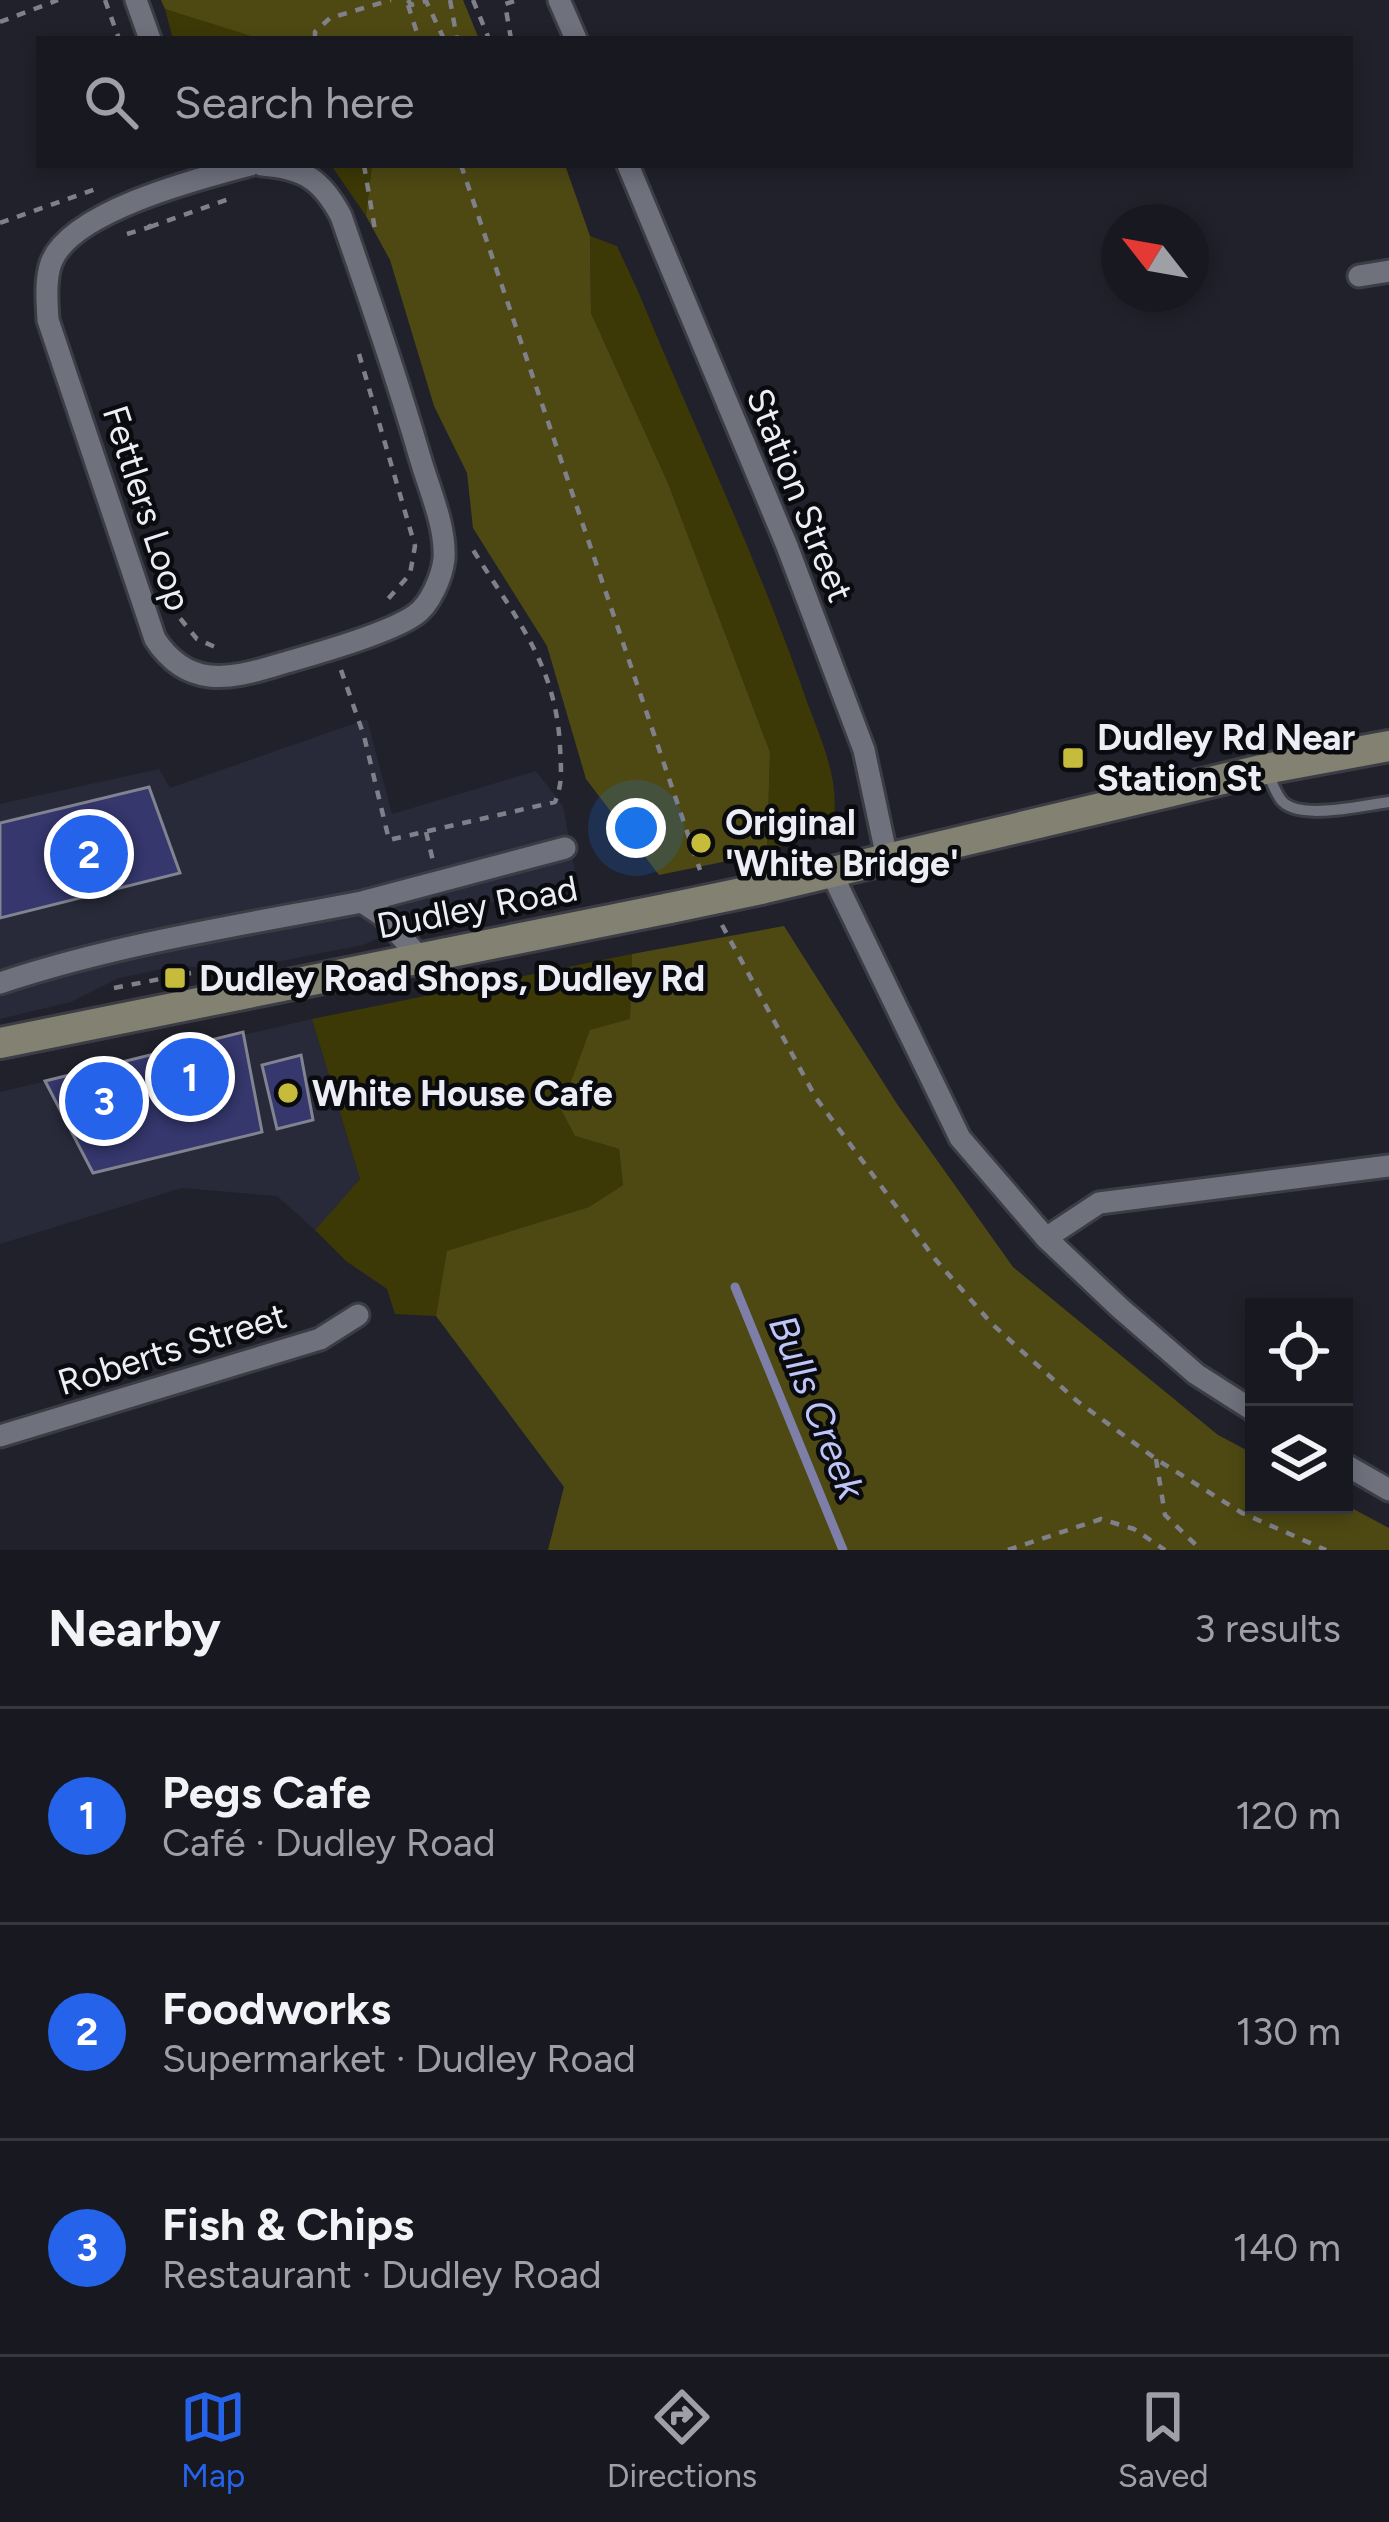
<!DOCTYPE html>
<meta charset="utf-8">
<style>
body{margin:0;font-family:Figtree,sans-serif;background:#212229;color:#f1f3f6}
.controls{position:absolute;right:36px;bottom:36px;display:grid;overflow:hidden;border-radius:0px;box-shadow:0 6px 18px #0003}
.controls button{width:108px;height:108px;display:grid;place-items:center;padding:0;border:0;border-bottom:3px solid #36383e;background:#181920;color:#f1f3f6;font:60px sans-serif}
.compass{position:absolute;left:1101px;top:204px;width:108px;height:108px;border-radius:50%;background:#181920;box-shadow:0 6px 18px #0003;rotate:301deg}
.you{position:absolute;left:636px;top:828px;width:42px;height:42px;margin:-30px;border:9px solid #fff;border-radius:50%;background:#1a73e8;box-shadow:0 0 0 18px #1a73e833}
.badge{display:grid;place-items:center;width:78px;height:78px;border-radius:50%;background:#2563eb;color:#fff;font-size:39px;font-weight:700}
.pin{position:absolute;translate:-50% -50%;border:6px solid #fff;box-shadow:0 3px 12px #0006}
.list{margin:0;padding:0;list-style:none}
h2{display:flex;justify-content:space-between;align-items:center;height:156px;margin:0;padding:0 48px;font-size:51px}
h2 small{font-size:39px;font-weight:400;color:#9fa0a5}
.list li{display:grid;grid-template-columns:78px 1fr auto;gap:36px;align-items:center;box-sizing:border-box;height:216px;padding:0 48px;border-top:3px solid #36383e}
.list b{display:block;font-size:45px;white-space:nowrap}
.list p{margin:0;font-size:39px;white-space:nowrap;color:#9fa0a5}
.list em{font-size:39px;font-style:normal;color:#9fa0a5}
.icon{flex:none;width:66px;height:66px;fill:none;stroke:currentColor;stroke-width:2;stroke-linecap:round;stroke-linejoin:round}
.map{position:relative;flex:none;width:1389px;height:1550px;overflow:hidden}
.search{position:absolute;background:#181920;box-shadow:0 6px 18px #0003;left:36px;right:36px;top:36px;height:132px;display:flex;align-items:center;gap:30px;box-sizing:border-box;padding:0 42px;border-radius:0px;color:#9fa0a5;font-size:45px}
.sheet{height:804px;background:#181920}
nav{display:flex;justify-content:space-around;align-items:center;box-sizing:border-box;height:168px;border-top:3px solid #36383e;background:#181920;font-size:33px;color:#9fa0a5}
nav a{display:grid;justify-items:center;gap:6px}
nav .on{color:#2563eb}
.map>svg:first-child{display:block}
.built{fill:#282a3a}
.green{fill:#3d3906}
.forest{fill:#4e4913}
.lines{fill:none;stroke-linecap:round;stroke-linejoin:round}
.stream{stroke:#7d7fa9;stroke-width:9}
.building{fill:#35376d;stroke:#818390;stroke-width:3}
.lane-casing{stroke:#3c3c45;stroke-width:16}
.street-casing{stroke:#3c3c45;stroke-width:27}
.secondary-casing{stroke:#3c3c45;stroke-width:36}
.path{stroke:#7f8089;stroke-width:4.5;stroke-dasharray:9 9;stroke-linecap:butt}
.lane{stroke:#6f717d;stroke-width:10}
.street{stroke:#6f717d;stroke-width:21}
.secondary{stroke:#828172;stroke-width:30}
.secondary-bridge-casing{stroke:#3c3c45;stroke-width:36;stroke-linecap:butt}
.secondary-bridge{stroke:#828172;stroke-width:30}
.poi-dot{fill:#c7bb3c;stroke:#0a0b0f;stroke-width:4.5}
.labels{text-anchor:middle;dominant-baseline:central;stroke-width:9;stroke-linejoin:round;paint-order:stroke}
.street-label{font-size:36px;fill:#edeef5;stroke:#0a0b0f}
.poi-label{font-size:36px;font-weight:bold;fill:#edeef5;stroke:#0a0b0f;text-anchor:start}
.water-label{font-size:39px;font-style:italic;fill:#bfc5f8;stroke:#0a0b0f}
</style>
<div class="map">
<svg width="1389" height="1550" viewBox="0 0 1389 1550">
<rect width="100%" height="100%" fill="#20212b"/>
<path class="built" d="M367,719l25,95 144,-43 27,35 14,76 -155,37 -59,26 -128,25 -58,-4 -58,12 -48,24 -71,17v-215l159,-35 11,19z
M312,1019l48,160 -45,51 -38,-34 -95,-8 -182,56v-152z"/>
<path class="green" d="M165,9l93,27 3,3h-88z
M331,165h41l-6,51z
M590,236l27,10 20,43c56,136 121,270 169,410 14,39 35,81 27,124l-66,30 3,-101 -102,-269 -77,-170z
M632,954l-2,66 -55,116 44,13 4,36 -34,22 -141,44 -12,65 -41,-2 -8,-25 -41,-28 -31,-31 45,-51 -48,-160z"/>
<path class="forest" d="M161,0h302l16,39h-218l-96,-30z
M372,165h193l25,71 1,77 77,170 102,269 -3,101 -108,22 -73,-96 -39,-133 -74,-118 -6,-55 -33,-67 -44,-146 -24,-44z
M784,926l113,178 116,163 205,168 36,19v51l90,-1 45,24v22h-841l16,-63 -128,-171 11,-65 142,-44 34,-22 -4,-36 -44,-13 -14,-27 29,-79 40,-11 2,-65z"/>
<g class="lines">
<path class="stream" d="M735,1287l108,263"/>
</g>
<path class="building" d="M149,787l31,86 -180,45v-95z
M243,1032l19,100 -169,41 -48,-92z
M301,1055l12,65 -36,9 -15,-64z"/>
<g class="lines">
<defs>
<path id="lane" d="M1268,774c4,8 8,20 14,27 18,20 82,4 107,1"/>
<path id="street" d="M136,0l14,39
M559,0l17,39
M250,165c-49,13 -180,46 -199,98 -6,18 -4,38 -3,57l107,319c32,49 73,41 122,26 34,-10 111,-31 138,-50 15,-10 27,-38 29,-56 2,-32 -14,-68 -23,-98 -24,-83 -52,-164 -80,-245 -19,-36 -37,-48 -79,-51
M628,165l159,381 77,204 23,108
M1359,276l30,-5
M831,872l129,266 86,100 74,70 76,66 58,37
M362,902l203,-54
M0,983c117,-39 241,-58 362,-81l21,14 37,42
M1046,1238l53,-35 290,-37
M0,1436l320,-97 38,-24
M1344,1464l45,26"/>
<path id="secondary" d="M761,889l504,-120 124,-23
M0,1043l670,-135"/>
</defs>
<use href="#lane" class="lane-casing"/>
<use href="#street" class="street-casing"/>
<use href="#secondary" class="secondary-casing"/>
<path class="path" d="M105,0l14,39
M408,0l3,5 15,-4 18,38
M450,0l7,39
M473,0l16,39
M408,5l11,34
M0,22l58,-22
M315,39v-7l15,-14 61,-18
M511,39l-6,-35 13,-4
M364,165l11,65
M461,165l239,705
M0,223l96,-34
M150,227l79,-28
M127,234l23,-7 -3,-6
M359,354l56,192 -5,28 -23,26
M126,466l53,151 18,22 25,11
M341,670l23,66 25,104 166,-38c8,-19 6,-34 5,-55 -4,-85 -47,-132 -90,-202
M426,832l7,29
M722,925l94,173 119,161 57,65 85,77 79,58 86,54 84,37
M114,988l77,-15
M1156,1459l9,56 36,35
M1008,1550l93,-31 33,10 31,21"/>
<use href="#lane" class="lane"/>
<use href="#street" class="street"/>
<use href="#secondary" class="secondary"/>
<defs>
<path id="secondary-bridge" d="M670,908l91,-19"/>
</defs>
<use href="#secondary-bridge" class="secondary-bridge-casing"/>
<use href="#secondary-bridge" class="secondary-bridge"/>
</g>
<g class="poi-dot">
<rect x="1061" y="746" width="24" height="24" rx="6"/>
<circle cx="701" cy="843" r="12"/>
<rect x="163" y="966" width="24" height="24" rx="6"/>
<circle cx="288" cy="1093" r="12"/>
</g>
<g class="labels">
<g class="street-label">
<text transform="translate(800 495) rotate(68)">Station Street</text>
<text transform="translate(147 508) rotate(72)">Fettlers Loop</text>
<text transform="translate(477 907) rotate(-11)">Dudley Road</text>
<text transform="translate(172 1349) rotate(-17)">Roberts Street</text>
</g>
<g class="poi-label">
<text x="1097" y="737">Dudley Rd Near<tspan x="1097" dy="41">Station St</tspan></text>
<text x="725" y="822">Original<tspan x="725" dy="41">'White Bridge'</tspan></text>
<text x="199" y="978">Dudley Road Shops, Dudley Rd</text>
<text x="312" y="1093">White House Cafe</text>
</g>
<g class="water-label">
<text transform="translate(817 1407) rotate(68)">Bulls Creek</text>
</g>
</g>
</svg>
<div class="controls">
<button><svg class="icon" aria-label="locate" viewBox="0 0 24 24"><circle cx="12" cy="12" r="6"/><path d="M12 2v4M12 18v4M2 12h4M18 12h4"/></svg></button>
<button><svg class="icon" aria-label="layers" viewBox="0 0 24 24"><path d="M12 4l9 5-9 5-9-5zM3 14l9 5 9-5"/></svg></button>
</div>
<svg class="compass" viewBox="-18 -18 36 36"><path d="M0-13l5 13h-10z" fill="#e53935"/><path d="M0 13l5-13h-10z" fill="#9fa0a5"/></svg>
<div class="you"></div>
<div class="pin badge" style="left:190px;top:1077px">1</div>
<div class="pin badge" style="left:89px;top:854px">2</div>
<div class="pin badge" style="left:104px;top:1101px">3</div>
<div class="search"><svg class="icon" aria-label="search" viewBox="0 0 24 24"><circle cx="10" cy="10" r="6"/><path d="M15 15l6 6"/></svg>Search here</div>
</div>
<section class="sheet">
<h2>Nearby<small>3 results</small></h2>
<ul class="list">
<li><span class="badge">1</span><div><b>Pegs Cafe</b><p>Café · Dudley Road</p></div><em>120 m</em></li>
<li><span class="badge">2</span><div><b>Foodworks</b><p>Supermarket · Dudley Road</p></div><em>130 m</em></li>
<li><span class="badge">3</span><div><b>Fish &amp; Chips</b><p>Restaurant · Dudley Road</p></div><em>140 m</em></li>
</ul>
</section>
<nav>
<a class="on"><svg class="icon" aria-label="map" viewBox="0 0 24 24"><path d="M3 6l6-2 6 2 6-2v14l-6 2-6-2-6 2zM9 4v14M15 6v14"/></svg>Map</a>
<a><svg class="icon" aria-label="directions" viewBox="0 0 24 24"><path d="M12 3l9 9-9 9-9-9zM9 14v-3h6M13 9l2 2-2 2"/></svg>Directions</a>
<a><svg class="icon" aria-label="saved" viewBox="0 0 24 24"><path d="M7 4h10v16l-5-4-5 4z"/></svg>Saved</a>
</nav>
